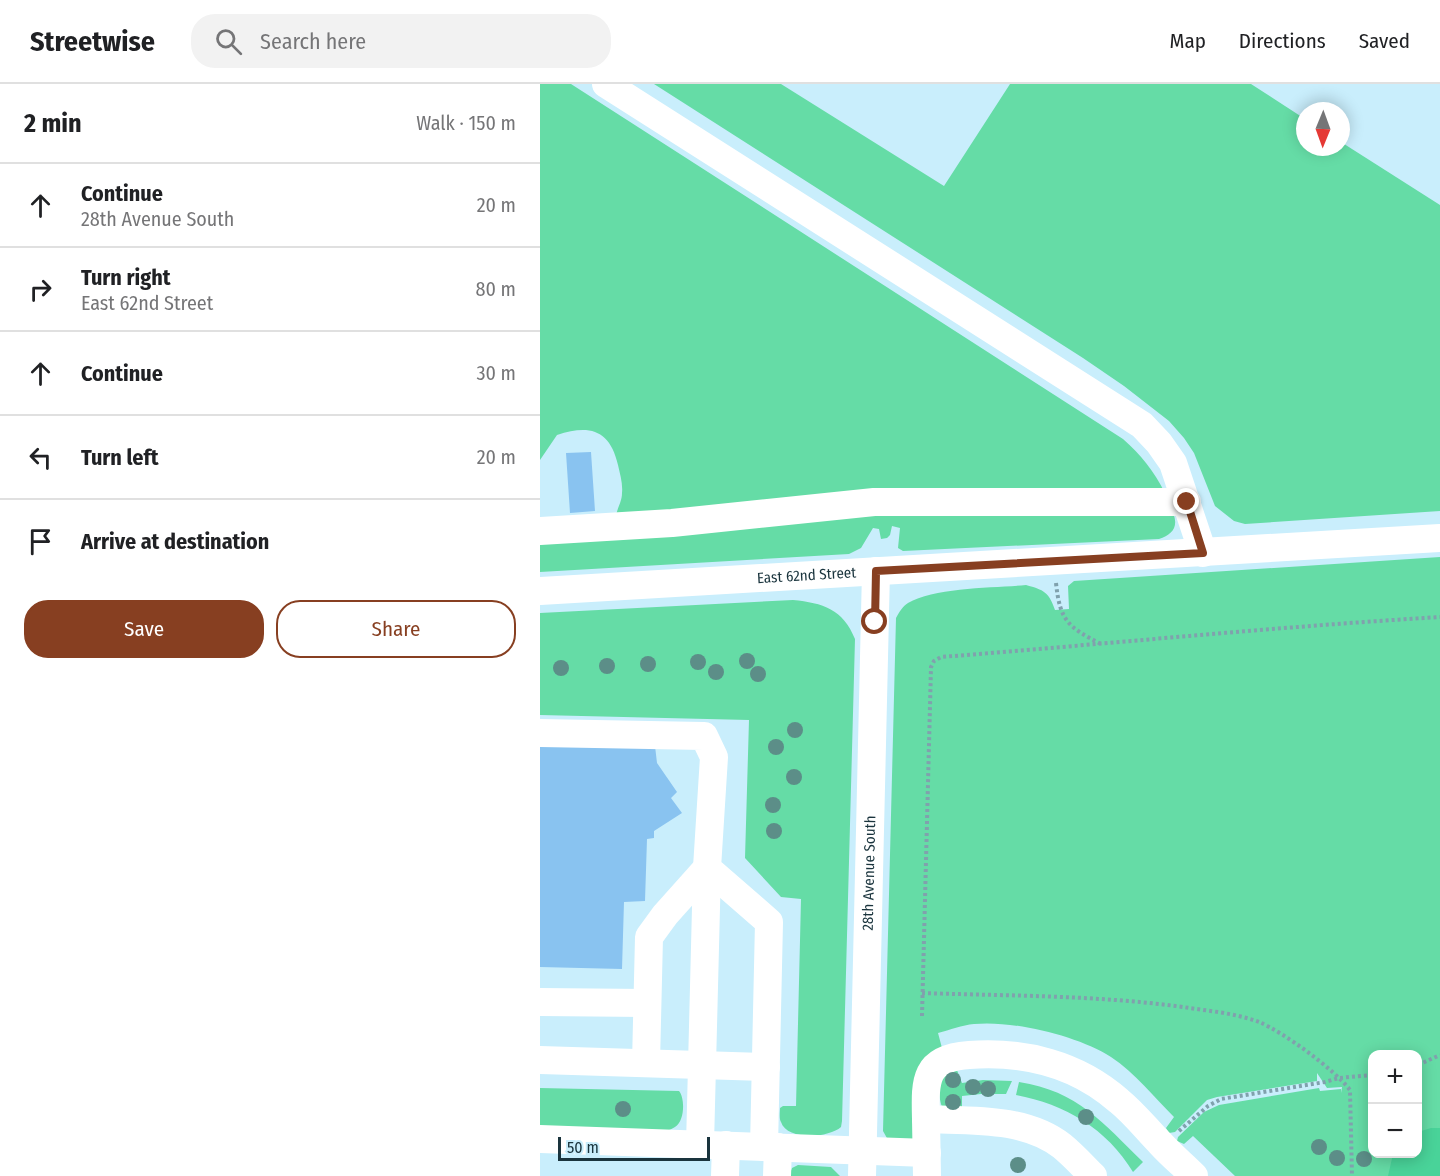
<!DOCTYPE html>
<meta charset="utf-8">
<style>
body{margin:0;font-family:"Fira Sans Condensed",sans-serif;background:#f2f2f2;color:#202124}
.controls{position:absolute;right:18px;bottom:18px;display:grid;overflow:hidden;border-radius:12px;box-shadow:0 3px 15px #0003}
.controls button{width:54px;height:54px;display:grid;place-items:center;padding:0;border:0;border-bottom:2px solid #e0e0e0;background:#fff;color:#202124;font:30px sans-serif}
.compass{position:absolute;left:756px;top:18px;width:54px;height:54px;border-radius:50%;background:#fff;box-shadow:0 3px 15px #0003;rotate:181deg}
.scale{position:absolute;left:18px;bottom:15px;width:152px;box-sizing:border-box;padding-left:6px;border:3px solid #1a343d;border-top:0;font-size:16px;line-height:21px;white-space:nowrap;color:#1a343d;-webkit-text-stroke:4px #c9eefc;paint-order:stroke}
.stop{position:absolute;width:18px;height:18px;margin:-14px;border:4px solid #873f21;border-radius:50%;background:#fff}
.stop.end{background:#873f21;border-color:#fff;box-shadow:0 2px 6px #0008}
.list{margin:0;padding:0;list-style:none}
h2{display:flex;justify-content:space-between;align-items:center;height:78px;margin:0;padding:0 24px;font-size:26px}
h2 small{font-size:20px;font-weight:400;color:#757577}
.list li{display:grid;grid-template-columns:39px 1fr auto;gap:18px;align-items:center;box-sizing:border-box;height:84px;padding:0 24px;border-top:2px solid #e0e0e0}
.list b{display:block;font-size:22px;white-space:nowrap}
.list p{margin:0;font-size:20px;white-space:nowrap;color:#757577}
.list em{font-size:20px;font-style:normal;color:#757577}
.actions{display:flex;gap:12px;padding:18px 24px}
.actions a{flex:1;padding:14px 0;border:2px solid #873f21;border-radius:24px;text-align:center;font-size:21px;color:#873f21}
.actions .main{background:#873f21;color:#fff}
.icon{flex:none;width:33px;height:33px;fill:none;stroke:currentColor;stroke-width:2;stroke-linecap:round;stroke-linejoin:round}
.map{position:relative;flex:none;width:900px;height:1092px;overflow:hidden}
header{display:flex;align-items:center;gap:36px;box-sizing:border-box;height:84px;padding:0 30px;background:#fff;border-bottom:2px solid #e0e0e0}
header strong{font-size:28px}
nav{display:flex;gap:33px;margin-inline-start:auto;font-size:21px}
.search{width:420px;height:54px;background:#f2f2f2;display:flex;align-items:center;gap:15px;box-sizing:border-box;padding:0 21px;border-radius:24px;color:#757577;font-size:22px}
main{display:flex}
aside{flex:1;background:#fff}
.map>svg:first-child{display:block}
.green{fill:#65dca6;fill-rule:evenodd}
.forest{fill:#49d399}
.building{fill:#89c3f0}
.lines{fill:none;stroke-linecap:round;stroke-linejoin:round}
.path{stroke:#80a1ad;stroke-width:4;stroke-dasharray:3 3;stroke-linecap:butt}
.minor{stroke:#fff;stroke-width:28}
.tree{fill:#5c8e88}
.route{stroke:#873f21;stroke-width:8}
.labels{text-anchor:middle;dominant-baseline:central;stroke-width:5;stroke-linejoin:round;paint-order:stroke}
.street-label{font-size:15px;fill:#1a343d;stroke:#c9eefc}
</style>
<header>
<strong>Streetwise</strong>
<div class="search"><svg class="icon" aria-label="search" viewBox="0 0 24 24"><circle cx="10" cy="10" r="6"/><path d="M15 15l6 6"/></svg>Search here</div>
<nav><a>Map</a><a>Directions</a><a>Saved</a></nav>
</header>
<main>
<aside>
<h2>2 min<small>Walk · 150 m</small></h2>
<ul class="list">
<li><svg class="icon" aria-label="ahead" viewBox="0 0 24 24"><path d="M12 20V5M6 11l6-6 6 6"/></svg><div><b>Continue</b><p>28th Avenue South</p></div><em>20 m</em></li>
<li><svg class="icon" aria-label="right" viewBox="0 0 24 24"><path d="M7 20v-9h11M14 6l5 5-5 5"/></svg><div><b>Turn right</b><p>East 62nd Street</p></div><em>80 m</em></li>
<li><svg class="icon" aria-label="ahead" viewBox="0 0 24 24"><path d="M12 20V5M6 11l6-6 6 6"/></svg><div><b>Continue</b></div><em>30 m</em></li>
<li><svg class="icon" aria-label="left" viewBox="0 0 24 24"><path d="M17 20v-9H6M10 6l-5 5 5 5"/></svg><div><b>Turn left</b></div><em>20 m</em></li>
<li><svg class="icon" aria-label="arrive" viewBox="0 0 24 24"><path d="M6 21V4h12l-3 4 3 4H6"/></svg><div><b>Arrive at destination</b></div></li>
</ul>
<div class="actions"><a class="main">Save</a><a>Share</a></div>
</aside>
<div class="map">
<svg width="900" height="1092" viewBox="0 0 900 1092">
<rect width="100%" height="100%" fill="#c9eefc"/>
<path class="green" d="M0,0h31l552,355c18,16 31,32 42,54l-549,23c1,-8 6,-14 6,-23 1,-9 -2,-19 -4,-28 -8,-35 -28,-41 -61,-30l-17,25z
M114,0h127l163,102 66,-102h241l54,35v28h36v-5l99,63v306l-195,13 -11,-3 -19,-15 -21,-53 -10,-15 -15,-17 -45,-35 -41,-28z
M633,429c6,14 -1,22 -14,26l-256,12 -5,-3 2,-20 -8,-2 -2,9 -3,3 -6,1 -2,-10 -6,-1 -12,20 -12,6 -309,18v-34l252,-24z
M900,473v619h-205l-42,-40 -9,8 -7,-3 1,-4 26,-25 15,-7 100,-17 1,3 21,-2v4l1,-6 -15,1 -10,-15v8l-100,16 -10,3 -32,32 -6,1 -3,-5 8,-11c-20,-20 -39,-44 -63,-60 -33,-21 -98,-37 -137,-33 -12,1 -24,6 -36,9l4,15 -29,91 -25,1 -5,-9 13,-513c4,-7 6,-11 12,-15 27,-16 86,-15 118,-18 18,5 23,7 29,25l14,-1 -1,-23 6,-5zM832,970h46v100h-46z
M253,516c30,3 50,9 62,39l-13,482 -1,6c-12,11 -54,14 -60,-5 -2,-3 -1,-10 -1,-14l3,-2h13l5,-207 -20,-2 -36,-39 4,-138 -209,-5v-102z
M417,986l5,13 21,-3 29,1 -6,13h-25l-19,2v12l-20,-1c-3,-8 -5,-25 1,-31 3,-3 10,-5 14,-6z
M479,998c59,9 84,41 124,80l-10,10c-26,-43 -68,-68 -117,-77z
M0,1004l139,3c6,7 6,30 -4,36 -3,2 -6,3 -9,4l-126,-4z
M258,1081l33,2 9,9h-51l3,-8z"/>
<path class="forest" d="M891,1044h9v48h-52l5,-22h25v-22z"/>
<path class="building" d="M51,368l4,59 -25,2 -4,-60z
M0,657l115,5 2,17 20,29 -6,6 11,15 -28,18v7l-7,1 -2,62 -21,1 -2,67 -82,-2z"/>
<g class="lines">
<path class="path" d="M516,499c4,38 12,44 45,61
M382,909c87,3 174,2 261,14 25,4 52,6 76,15 24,10 75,47 91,68l2,86
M382,932l9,-349 3,-6 7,-4c166,-13 332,-30 499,-40
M878,981l22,-10
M639,1047l29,-25 13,-7 104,-17 14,-4 33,-3"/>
<g class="minor">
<path d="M66,0l536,341 17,18 14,20 30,90"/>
<path d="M0,447l132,-8 202,-21h313"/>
<path id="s1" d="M0,507l900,-53"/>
<path d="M0,649l164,3 10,21 -7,111 62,54 -5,225"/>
<path d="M0,918l107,1"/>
<path d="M0,976l226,7"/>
<path d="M106,979l3,-126 16,-22 42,-47"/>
<path d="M386,1035c-1,-39 -2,-61 43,-64 55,-4 108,9 150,46 16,13 28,29 42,43 10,11 22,21 33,32"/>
<path d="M0,1055l387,14"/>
<path d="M160,1061l7,-277"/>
<path d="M185,1092l1,-31"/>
<path d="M237,1092l1,-29"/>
<path id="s2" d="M322,1092l14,-605"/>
<path d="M387,1092l-1,-57c45,2 99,-2 136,27 11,9 21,20 31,30"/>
</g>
</g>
<g class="tree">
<circle cx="207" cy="577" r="8"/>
<circle cx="158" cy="578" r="8"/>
<circle cx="108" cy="580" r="8"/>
<circle cx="67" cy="582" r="8"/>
<circle cx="21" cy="584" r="8"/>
<circle cx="176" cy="588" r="8"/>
<circle cx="218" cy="590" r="8"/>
<circle cx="255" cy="646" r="8"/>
<circle cx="236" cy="663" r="8"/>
<circle cx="254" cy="693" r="8"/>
<circle cx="233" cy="721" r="8"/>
<circle cx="234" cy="747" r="8"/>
<circle cx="413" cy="996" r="8"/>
<circle cx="433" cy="1003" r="8"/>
<circle cx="448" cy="1005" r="8"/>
<circle cx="413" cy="1018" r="8"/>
<circle cx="83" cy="1025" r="8"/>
<circle cx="546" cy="1033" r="8"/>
<circle cx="779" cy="1063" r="8"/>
<circle cx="797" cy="1074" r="8"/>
<circle cx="824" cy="1075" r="8"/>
<circle cx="478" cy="1081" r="8"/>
</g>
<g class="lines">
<path class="route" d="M335,538l1,-51 327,-18 -16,-51"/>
</g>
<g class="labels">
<g class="street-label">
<text stroke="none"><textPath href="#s1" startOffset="267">East 62nd Street</textPath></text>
<text stroke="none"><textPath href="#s2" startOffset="303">28th Avenue South</textPath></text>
</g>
</g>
</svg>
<div class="controls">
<button>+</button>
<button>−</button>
</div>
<svg class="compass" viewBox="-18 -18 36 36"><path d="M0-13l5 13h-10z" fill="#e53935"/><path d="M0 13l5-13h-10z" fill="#757577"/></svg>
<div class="scale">50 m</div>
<div class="stop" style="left:335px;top:538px"></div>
<div class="stop end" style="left:647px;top:418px"></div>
</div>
</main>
